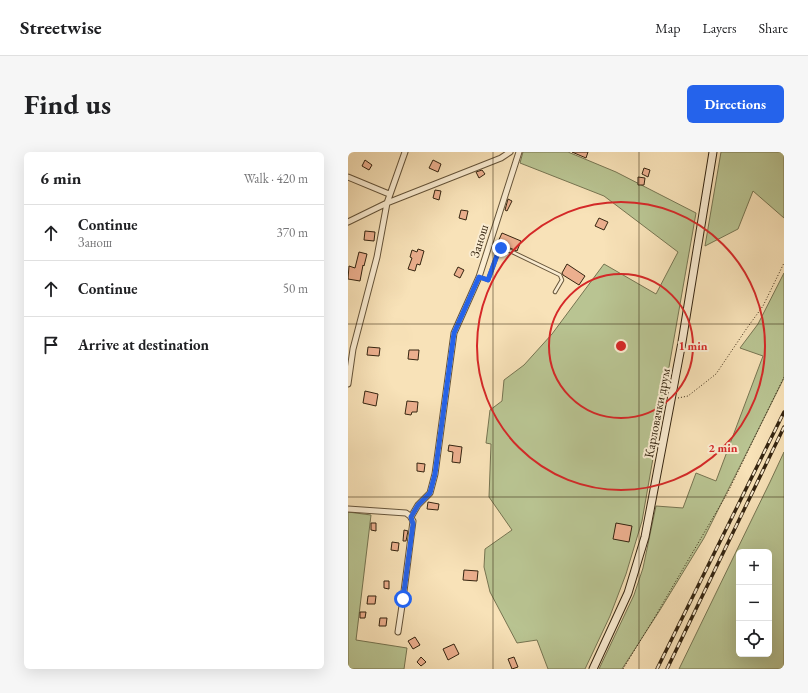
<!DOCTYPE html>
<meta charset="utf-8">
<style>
body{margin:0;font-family:"EB Garamond",serif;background:#f6f6f6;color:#202124}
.controls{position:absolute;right:12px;bottom:12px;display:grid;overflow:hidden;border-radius:6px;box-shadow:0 4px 16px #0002}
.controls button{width:36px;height:36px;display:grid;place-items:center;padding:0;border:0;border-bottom:1px solid #e0e0e0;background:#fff;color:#202124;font:20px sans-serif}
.stop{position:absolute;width:12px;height:12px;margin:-9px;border:3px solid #2563eb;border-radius:50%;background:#fff}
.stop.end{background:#2563eb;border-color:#fff;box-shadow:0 1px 4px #0008}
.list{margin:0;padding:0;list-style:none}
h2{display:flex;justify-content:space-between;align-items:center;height:52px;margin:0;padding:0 16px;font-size:17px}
h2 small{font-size:13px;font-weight:400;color:#757577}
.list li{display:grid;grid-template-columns:26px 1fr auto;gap:12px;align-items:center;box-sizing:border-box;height:56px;padding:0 16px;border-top:1px solid #e0e0e0}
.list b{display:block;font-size:15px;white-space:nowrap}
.list p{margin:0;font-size:13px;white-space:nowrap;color:#757577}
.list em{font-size:13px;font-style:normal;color:#757577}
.icon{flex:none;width:22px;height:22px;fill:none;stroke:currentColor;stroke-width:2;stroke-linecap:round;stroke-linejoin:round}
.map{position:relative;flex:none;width:436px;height:517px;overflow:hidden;border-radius:6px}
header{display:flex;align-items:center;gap:24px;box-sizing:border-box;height:56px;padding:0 20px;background:#fff;border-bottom:1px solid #e0e0e0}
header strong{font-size:19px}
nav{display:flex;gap:22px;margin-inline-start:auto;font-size:14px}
.intro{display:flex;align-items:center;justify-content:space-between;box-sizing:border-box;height:96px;padding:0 24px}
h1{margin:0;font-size:28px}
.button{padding:10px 18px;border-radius:6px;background:#2563eb;color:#fff;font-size:14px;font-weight:700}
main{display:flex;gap:24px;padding:0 24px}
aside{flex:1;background:#fff;border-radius:6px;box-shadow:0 4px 16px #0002}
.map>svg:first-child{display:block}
.green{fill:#b9c492;stroke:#767451;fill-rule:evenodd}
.building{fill:#ecaf8e;stroke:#342410}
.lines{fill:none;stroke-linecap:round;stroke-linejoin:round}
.lane-casing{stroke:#65543a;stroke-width:4.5}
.street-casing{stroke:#65543a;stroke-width:7}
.secondary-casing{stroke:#342410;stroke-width:9}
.path{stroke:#342410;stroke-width:1;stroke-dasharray:1 2;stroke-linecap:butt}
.lane{stroke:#faecd1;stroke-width:2.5}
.street{stroke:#faecd1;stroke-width:5}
.secondary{stroke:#faecd1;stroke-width:7}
.rail-casing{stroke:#342410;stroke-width:3.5}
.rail{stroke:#faecd1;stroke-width:2;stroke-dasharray:6;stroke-linecap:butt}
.route{stroke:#2563eb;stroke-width:5}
.grid{fill:none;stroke:#342410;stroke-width:1;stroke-opacity:0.55}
.ring{fill:none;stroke:#d62828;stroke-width:2}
.labels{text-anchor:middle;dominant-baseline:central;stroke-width:4;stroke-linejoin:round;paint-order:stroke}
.street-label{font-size:13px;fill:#342410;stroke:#faecd1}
.centre{fill:#d62828;stroke:#faecd1;stroke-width:2}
.ring-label{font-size:12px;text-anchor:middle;font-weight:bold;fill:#d62828;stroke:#faecd1;stroke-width:4;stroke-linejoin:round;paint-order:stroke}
</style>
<header>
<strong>Streetwise</strong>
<nav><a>Map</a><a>Layers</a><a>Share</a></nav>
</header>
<div class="intro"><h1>Find us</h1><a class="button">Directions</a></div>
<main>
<aside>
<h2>6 min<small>Walk · 420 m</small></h2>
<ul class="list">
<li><svg class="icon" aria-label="ahead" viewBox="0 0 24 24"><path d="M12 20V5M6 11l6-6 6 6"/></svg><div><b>Continue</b><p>Занош</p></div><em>370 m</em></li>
<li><svg class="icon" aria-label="ahead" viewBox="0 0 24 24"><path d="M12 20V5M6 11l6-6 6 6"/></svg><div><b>Continue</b></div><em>50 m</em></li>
<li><svg class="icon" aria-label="arrive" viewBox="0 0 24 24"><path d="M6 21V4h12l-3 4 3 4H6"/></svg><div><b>Arrive at destination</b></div></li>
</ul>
</aside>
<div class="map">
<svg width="436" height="517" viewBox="0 0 436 517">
<rect width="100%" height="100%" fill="#f8e2b8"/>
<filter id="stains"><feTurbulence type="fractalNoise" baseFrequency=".005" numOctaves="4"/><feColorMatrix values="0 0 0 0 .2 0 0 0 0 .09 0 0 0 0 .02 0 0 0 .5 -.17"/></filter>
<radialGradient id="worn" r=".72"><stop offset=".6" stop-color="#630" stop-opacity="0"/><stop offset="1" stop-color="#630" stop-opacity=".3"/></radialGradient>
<path class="green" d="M175,0h45l48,20 80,41 -54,308 -16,53 -16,42 -25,53h-37l-11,-29 -20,3 -27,-51 -6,-25 1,-18 27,-19 -23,-33 2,-53 -5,-1 4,-33 12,-9 2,-21 20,-15 28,-31 52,-70 52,30 22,-42 -74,-56 -84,-33z
M373,0h63v66l-31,-27 -15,38 -33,17z
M436,121v105l-80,160 -44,72 -38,59h-23l35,-74 9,-27 13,-62 27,2 13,-35 20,8 47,-125 -23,-8 18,-24z
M436,300v217h-105l91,-187zM391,400h30v102h-30z
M0,360l23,3 -15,125 51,8 -3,21h-56z"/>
<path class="building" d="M224,0h16l-2,6z
M17,8l7,5 -3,5 -7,-4z
M85,8l8,4 -3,8 -9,-4z
M296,16l6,2 -2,7 -6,-3z
M134,18l3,4 -6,4 -3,-6z
M290,25l7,1 -1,7h-6z
M87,38l6,1 -2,9 -6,-2z
M160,47l4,2 -5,10 -2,-1z
M113,58l7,1 -2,9 -7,-2z
M251,66l9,4 -4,8 -9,-4z
M17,79l10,1 -1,9 -10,-1z
M154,81l19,8 -4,10 -12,-5 -8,-2z
M70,97l6,2 -4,14 -3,-1 -2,7 -7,-2 4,-11 -2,-1 2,-7 5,2z
M11,100l8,2 -3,12 -1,-1 -3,16 -12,-2 1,-13 6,2z
M219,112l18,12 -6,9 -16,-10 -1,-2z
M110,115l6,3 -4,8 -6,-3z
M20,195l12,1 -1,8 -12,-1z
M61,198h10l-1,10 -10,-1z
M17,239l13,3 -2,12 -13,-3z
M59,249l11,1 -1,10h-5l-1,3 -6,-1z
M101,293l13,2 -2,16 -8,-1 1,-10 -5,-1z
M69,311l8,1 -1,8 -7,-1z
M80,350l11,2 -1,6 -11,-1z
M23,371h5v8l-5,-1z
M268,371l16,3 -3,16 -16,-3z
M56,378l4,1 -2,10h-3z
M44,390l7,1 -1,8 -7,-1z
M116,418l14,1 -1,10 -14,-1z
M36,429h5v8l-5,-1z
M20,444h8l-1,8h-8z
M12,460h6l-1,6h-5z
M32,466h7l-1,8h-7z
M67,485l5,8 -7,4 -5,-8z
M106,492l5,10 -11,6 -5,-11z
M73,505l5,5 -5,4 -4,-4z
M166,505l4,10 -6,2 -4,-10z"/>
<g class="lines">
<defs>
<path id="lane" d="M132,125l8,3 11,-30 5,-2 56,27 2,5 -7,12"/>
<path id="street" d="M0,25l41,17
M0,70l39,-19 114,-45 9,-6
M0,232l5,-35 24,-92 10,-54 18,-51
M0,357l58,4 4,3 3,5 -10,78 -5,33
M63,365l7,-12 12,-12 5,-19 19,-141 25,-56 40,-125"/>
<path id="secondary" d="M245,517l35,-76 17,-56 37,-195 31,-190"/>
</defs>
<use href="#lane" class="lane-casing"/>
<use href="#street" class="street-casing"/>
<use href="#secondary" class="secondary-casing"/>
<path class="path" d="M330,246l10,-2 28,-22 31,-46 16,-22 21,-43
M275,517l33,-54 72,-123 56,-115"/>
<use href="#lane" class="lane"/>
<use href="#street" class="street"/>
<use href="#secondary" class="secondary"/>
<defs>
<path id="rail" d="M309,517l127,-257
M319,517l117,-242"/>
</defs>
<use href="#rail" class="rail-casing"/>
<use href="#rail" class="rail"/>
</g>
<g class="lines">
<path class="route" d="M55,447l10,-75 -2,-7 7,-12 12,-12 5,-19 19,-141 25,-56 9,3 11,-30 2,-2"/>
</g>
<path class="grid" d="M145,0v517M291,0v517M0,172h436M0,345h436"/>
<g class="ring">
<circle cx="273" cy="194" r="72"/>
<circle cx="273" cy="194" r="144"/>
</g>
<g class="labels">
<g class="street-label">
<text transform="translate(131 89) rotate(-73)">Занош</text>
<text transform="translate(309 261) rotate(-79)">Карловачки друм</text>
</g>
</g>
<circle cx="273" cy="194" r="6" class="centre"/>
<g class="ring-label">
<text x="345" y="198">1 min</text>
<text x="375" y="300">2 min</text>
</g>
<rect width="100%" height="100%" filter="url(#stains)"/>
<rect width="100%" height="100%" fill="url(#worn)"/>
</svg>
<div class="controls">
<button>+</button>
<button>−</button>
<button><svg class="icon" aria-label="locate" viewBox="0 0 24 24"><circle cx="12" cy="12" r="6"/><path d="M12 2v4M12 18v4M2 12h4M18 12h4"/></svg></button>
</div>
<div class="stop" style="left:55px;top:447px"></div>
<div class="stop end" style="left:153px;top:96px"></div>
</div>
</main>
